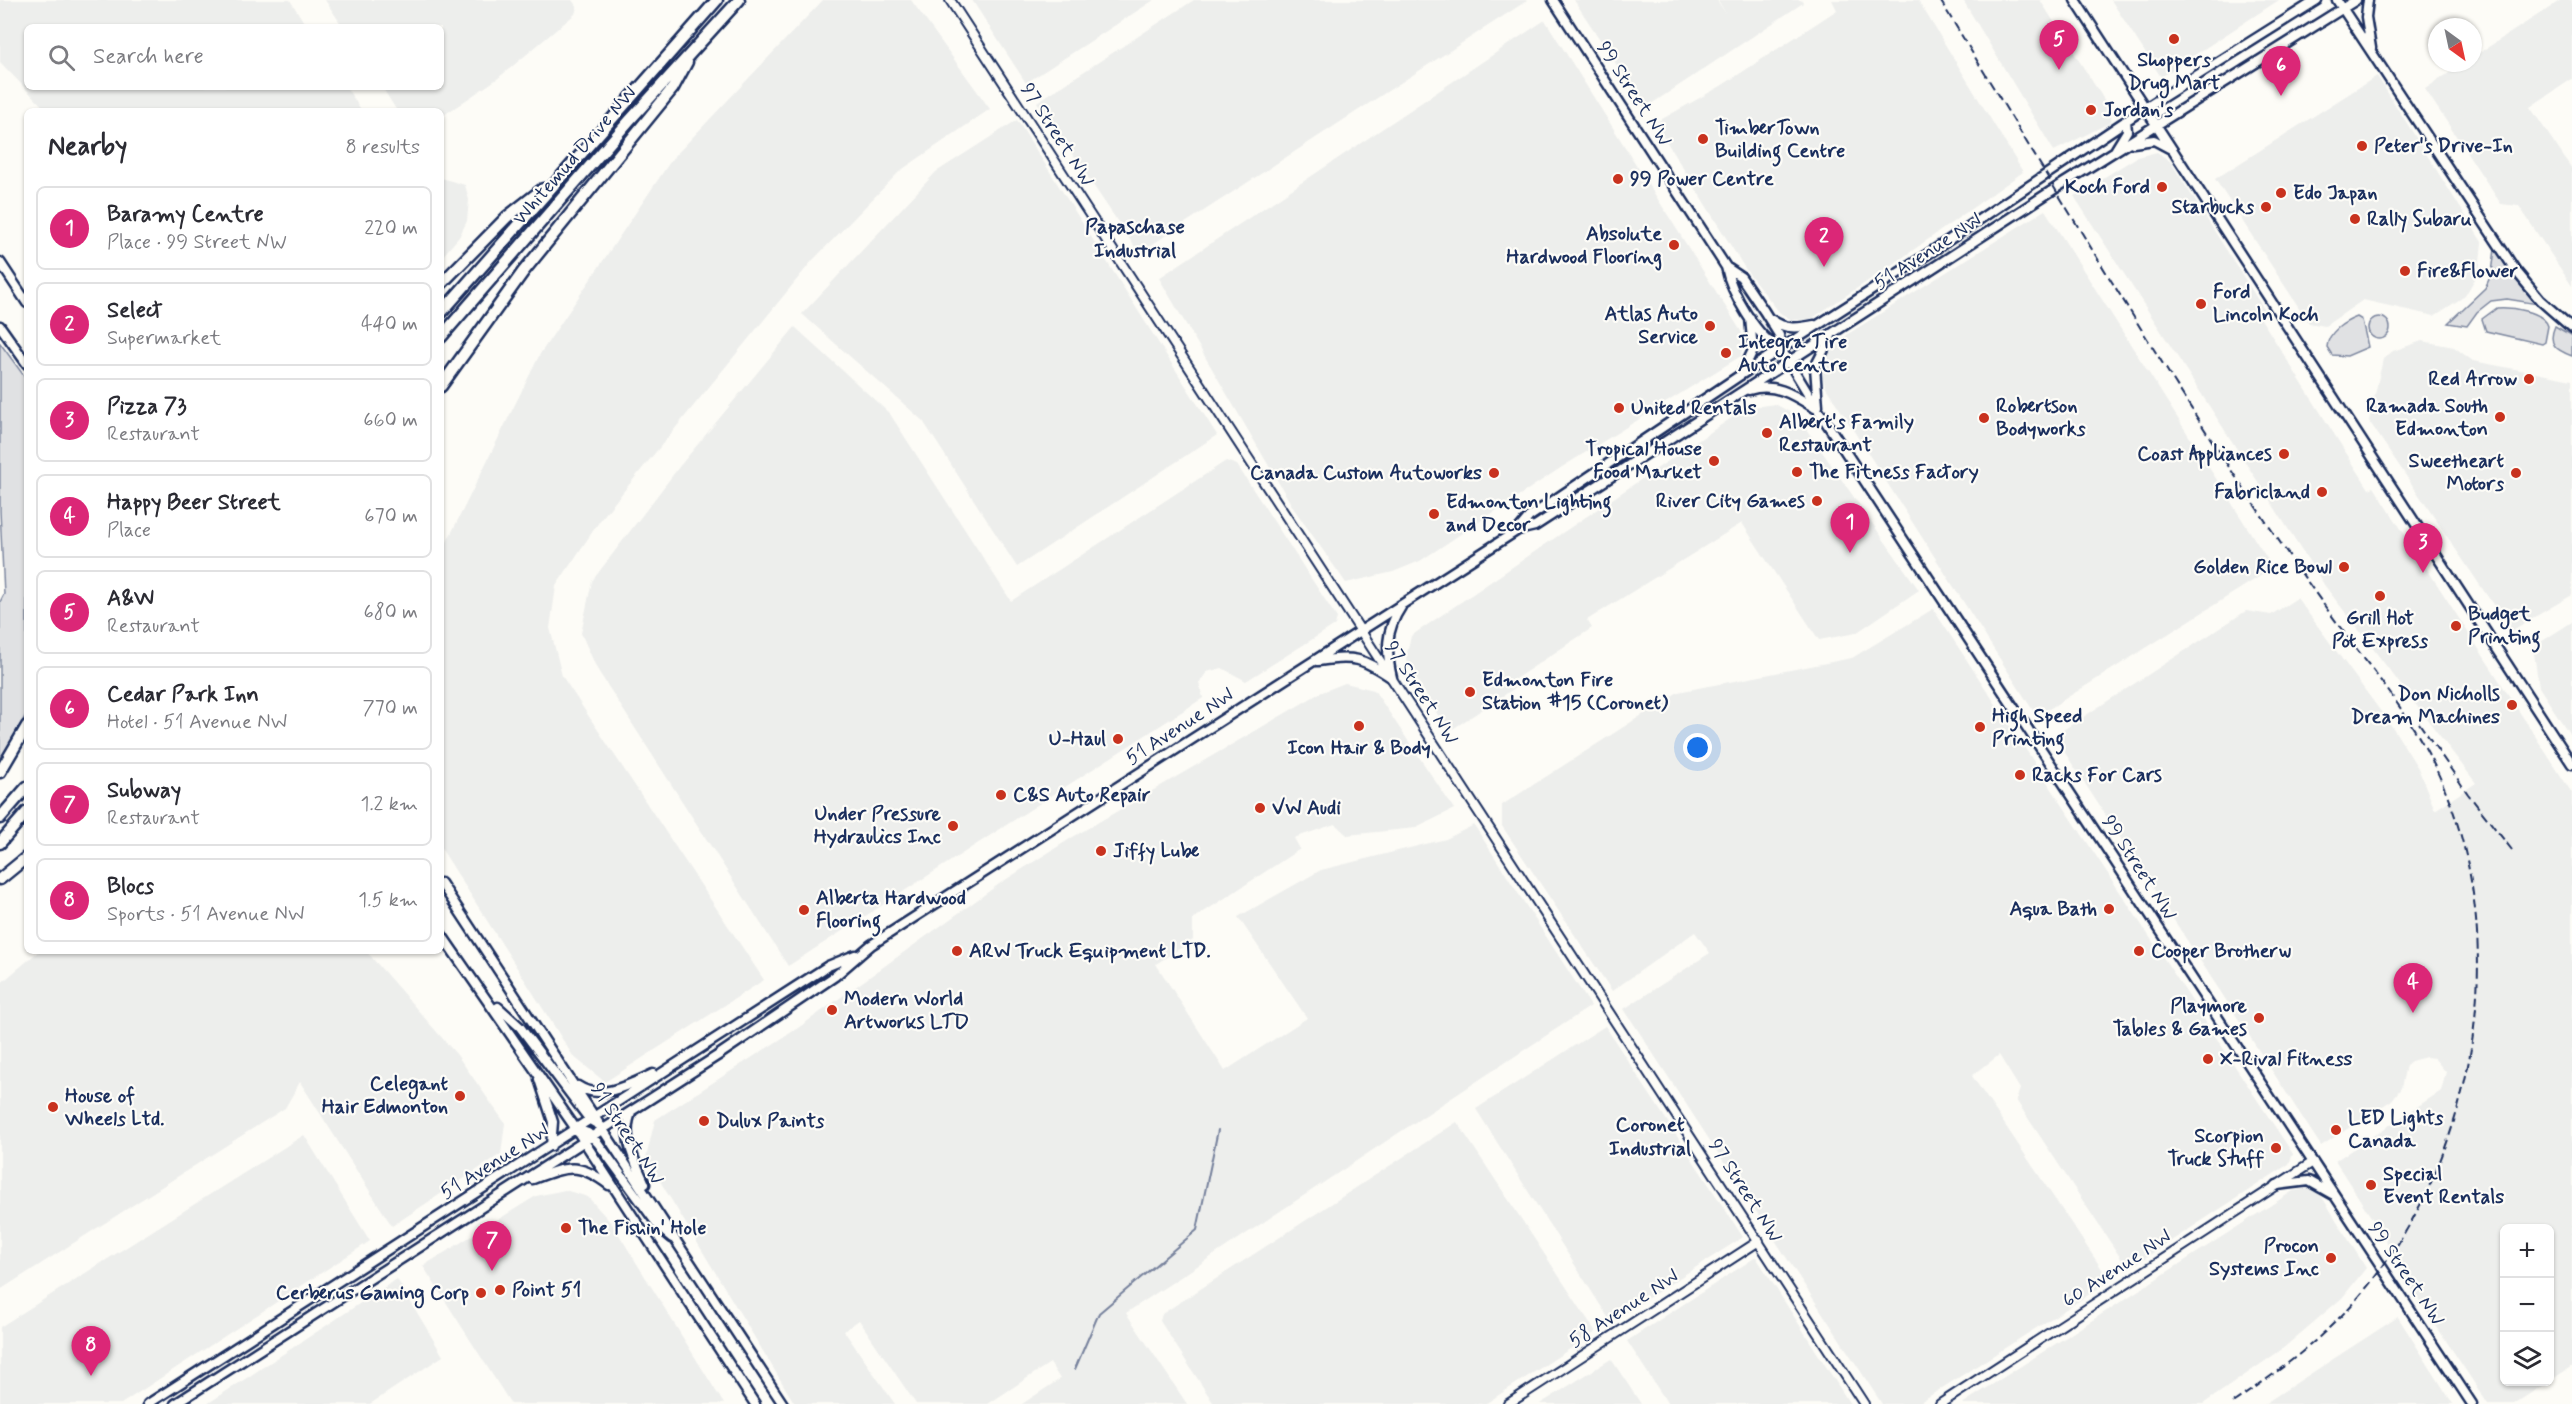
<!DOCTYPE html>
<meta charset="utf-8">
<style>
body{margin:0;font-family:Mynerve,sans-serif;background:#f2f2f3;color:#2b2b33}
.controls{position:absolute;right:18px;bottom:18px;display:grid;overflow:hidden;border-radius:9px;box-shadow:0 2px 4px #0004}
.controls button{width:54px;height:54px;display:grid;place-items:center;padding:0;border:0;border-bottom:2px solid #e1e1e2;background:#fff;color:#2b2b33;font:30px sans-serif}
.compass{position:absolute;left:2428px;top:18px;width:54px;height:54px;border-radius:50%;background:#fff;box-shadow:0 2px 4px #0004;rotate:147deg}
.you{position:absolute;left:1698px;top:748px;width:21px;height:21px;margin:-15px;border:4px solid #fff;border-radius:50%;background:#1a73e8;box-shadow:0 0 0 9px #1a73e833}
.badge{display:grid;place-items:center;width:39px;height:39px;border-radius:50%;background:#db2777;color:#fff;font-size:20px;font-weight:700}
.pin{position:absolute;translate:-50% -50px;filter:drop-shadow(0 2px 3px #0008)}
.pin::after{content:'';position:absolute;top:32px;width:21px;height:18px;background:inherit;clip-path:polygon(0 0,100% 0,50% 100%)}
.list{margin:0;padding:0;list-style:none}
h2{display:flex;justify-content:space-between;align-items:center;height:78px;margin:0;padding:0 24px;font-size:26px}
h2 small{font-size:20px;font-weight:400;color:#7c7c81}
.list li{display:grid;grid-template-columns:39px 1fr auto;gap:18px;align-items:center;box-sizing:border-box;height:84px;margin:0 12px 12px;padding:0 12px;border:2px solid #e1e1e2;border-radius:9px}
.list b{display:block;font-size:22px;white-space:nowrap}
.list p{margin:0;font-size:20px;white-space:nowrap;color:#7c7c81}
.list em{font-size:20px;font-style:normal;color:#7c7c81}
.icon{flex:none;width:33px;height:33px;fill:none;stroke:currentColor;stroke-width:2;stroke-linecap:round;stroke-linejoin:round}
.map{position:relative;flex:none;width:2572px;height:1404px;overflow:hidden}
.search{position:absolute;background:#fff;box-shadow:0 2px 4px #0004;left:24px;top:24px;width:420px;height:66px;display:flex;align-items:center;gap:15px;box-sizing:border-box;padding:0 21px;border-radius:9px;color:#7c7c81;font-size:22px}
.panel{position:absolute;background:#fff;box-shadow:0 2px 4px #0004;left:24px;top:108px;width:420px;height:846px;border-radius:9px}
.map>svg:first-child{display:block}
.built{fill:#edeeec}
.green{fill:#e0e1e3;stroke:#7e88a0;stroke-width:1.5}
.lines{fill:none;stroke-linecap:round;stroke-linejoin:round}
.stream{stroke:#76819c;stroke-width:2}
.tertiary-casing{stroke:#1b2f5e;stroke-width:12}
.secondary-casing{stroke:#1b2f5e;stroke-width:13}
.motorway-casing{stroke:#1b2f5e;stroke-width:15}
.tertiary{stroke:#fdfcf7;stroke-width:8}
.secondary{stroke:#fdfcf7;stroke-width:8}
.motorway{stroke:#fdfcf7;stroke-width:10}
.rail{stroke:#1b2f5e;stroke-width:2;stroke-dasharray:9 4.5;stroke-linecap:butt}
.poi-dot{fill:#c8321e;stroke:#fdfcf7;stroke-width:2}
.labels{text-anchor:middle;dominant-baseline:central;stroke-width:4.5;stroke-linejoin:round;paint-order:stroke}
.poi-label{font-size:20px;font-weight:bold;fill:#1b2f5e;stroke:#fdfcf7;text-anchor:start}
.street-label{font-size:20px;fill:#1b2f5e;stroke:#fdfcf7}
.neighbourhood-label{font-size:21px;font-weight:bold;fill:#1b2f5e;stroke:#fdfcf7}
</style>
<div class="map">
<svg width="2572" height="1404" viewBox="0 0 2572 1404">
<rect width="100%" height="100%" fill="#fdfcf7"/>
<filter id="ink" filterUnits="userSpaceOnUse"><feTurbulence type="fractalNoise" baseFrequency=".0167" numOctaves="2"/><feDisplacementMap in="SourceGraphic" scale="12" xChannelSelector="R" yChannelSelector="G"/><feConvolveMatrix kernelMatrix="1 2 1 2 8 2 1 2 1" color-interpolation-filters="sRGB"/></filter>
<g filter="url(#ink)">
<path class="built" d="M0,0h290l17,27h-280v60h319l16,24h-315l-47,-49z
M325,0h247l5,7 -2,7 -78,65 -56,38v-6h-44l-15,-24h59v-60h-98z
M823,0h88l79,109 -90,62 -88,90 -211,258 -45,67 -6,42 12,48 202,304 -159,102 -32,-26 -132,-208v-294l99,-200 132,-195z
M972,0h182l-128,83z
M1194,0h334l-389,253 -102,-151z
M1574,0h143l9,14 -8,-14h83l2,3 -158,105z
M1832,0h86l105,172 -121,86 -91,61 -19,1 -12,-7 -34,-43 -91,-147 66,-37 116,-76z
M1963,0h77l72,112 -1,10 -57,29z
M2111,0h168l-118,77z
M2561,0h11v79l-42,28 42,62v117l-53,-80 -18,-2 -76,-115 39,-26h9v-6z
M1545,20l199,316 -3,20 -179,111 -142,94 -27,11 -47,11 -52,-74 -135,-231z
M2377,76l105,166 -3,30 -14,24 -31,20 -71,-16 -38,26 -16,-3 -94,-144z
M1017,120l200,315 -200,132 -94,-146 -121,-107 134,-142z
M2157,152l13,9 97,153 -6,5 108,170 5,-2 198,306v573l-22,15v-153h-46v154h44l-34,22h-26l-94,-142 -8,-22 -51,-79 106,-70 5,-19 -12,-14 -8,-1 -15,4 -5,4 -5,23 -9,12 -71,46 -267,-410 192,-125 25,4 26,-17 96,130 25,40 17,42 41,-27 -151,-197 -251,-390 63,-39z
M441,178l24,7 4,15 -2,21 -8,16 -18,21z
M2045,210l228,358 -224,141 -15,3 -209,-326 -3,-13 3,-16 23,-23z
M795,327l95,87 121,187 215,-140 11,4 100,153 -2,7 -89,56 -24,-13 -15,4 -8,11 4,15 -415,268 -191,-297 -16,-36 11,-52 87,-114z
M2422,341l32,6 19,14 99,19v215l-61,36 -142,-210 14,-62 10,-8z
M1775,404l22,12 122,174 -63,43 -37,7 -77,-117 -155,97 5,8 -80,53 3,7 -67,44 -38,-64 -4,-11 5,-21 335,-228z
M1933,609l360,545 -4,10 -161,105 -112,-169 4,-11 -21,-34 -27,21 138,205 -193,123h-35l-258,-395 86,-56 -15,-21 -83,59 -110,-165v-21l176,-113 174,-34z
M2572,622v116l-33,-51 -6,-40z
M1345,683l29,7 80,119 -38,19 -69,7 -12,-11 -41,14 6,11 -107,70v21l-37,24 69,107 82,-53 -69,-101 83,-47 125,-31 28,-14 117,181 -465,307 61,91h-165l38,-25 -10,-16 -62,41h-72l-57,-84 -15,11 51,73h-100l-149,-246 9,-38 143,-92 204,-146 71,-45 247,-144z
M39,951h327l91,104 48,68 -4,31 -109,72 -92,-144 -15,26 -285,182v-306z
M1605,1026l138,211 -132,85 -135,-213z
M1457,1122l139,210 -111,72h-271l-54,-83 2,-7z
M304,1135l66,106 -249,163h-121v-77z
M2311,1187l11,10 44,71 -24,30 -61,52 -78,54h-241l331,-213z
M565,1190l23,7 25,28 111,179h-213l-88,-138 113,-70z
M1756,1257l94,147h-182l-41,-63z
M397,1279l46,77 -73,48h-163z
M2398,1317l55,87h-189z
M1611,1359l30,45h-101z"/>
<path class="green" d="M2495,249l43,55 -31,-5 -16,2 -14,11 -10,14 -19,-3 37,-35 7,-15z
M2497,308c15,-1 46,3 51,18l-3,16 -3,2 -56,-13 -4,-12z
M2357,317l5,3 6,27 -21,9 -15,-1 -5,-8c1,-15 17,-25 30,-30z
M2368 328a11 11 0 1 1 22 0a11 11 0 1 1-22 0Z
M2555,326l17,10v20c-16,-6 -25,-12 -17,-30z
M0,343l27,37v333l-27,47v-158l4,-8 -4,-83z"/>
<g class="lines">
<path class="stream" d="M1075,1369l24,-56 98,-83 21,-100"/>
<defs>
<path id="tertiary" d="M950,0l914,1404
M1508,1404l251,-163
M1940,1404l373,-242"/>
<path id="secondary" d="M1553,0l173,267c5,25 31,72 55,82
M2075,0l497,764
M2337,0l179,271 24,29 32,28
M2368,0l-2,17 5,31
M2133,143l21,-3 17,9
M2116,149l11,-18 -1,-11
M0,262l27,41
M1726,267l15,10 23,34 15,24 2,14 37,61 654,994
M1772,320c13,10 27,8 42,5
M0,326l27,38
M1743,371l10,-21 -3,-32
M1749,390c26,-8 45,5 66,18
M1818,406l-3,-39 16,-31
M1518,530l17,-4 521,-338 300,-188
M1318,661c35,-6 45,-3 74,17
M1392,678c-6,-26 -7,-47 9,-71
M441,883l342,521
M441,934l135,195 179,275
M498,1007l22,20 70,93 14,8
M539,1079l14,43 -2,24
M578,1086c22,15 53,-2 75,-12
M632,1111c-12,24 3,50 13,73
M576,1129l12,4 10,10 62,85 12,10
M533,1179c34,-13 46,-17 76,6
M2277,1185l32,-4 23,13
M148,1404l680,-438 27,-11
M175,1404l542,-348 118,-80 36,-31 647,-415 11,-13 210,-141 192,-124 208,-140 178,-112"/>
<path id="motorway" d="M441,284l66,-67 36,-28
M441,313l276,-313
M441,337l188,-216 110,-121
M441,386l82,-114 150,-184 14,-26
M0,772l27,-46
M0,818l27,-31
M0,843l27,-31
M0,879l27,-22"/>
</defs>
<use href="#tertiary" class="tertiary-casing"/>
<use href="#secondary" class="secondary-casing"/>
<use href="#motorway" class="motorway-casing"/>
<use href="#tertiary" class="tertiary"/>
<use href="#secondary" class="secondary"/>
<use href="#motorway" class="motorway"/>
<path class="rail" d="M1940,0c95,155 188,312 287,464 37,55 74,110 113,163 33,44 69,87 93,136 78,156 50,364 -50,503 -41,58 -94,99 -152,138
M2419,723l49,71 44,56"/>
</g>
</g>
<g class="poi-dot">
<circle cx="2174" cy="39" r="6"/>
<circle cx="2091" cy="110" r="6"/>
<circle cx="1703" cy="139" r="6"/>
<circle cx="2362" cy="146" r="6"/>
<circle cx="1618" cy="179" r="6"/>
<circle cx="2162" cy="187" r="6"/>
<circle cx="2281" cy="193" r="6"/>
<circle cx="2266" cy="207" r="6"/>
<circle cx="2355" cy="219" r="6"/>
<circle cx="1674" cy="245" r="6"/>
<circle cx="2405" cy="271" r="6"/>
<circle cx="2201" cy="304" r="6"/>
<circle cx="1710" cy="326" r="6"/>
<circle cx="1726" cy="353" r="6"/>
<circle cx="2529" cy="379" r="6"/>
<circle cx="1619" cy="408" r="6"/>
<circle cx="2500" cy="417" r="6"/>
<circle cx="1984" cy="418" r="6"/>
<circle cx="1767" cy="433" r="6"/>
<circle cx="2284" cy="454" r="6"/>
<circle cx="1714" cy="461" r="6"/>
<circle cx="1797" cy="472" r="6"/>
<circle cx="1494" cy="473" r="6"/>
<circle cx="2516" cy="473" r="6"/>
<circle cx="2322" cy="492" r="6"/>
<circle cx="1817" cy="501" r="6"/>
<circle cx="1434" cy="514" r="6"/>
<circle cx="2344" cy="567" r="6"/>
<circle cx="2380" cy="596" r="6"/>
<circle cx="2456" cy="626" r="6"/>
<circle cx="1470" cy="692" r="6"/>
<circle cx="2512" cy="705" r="6"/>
<circle cx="1359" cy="726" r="6"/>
<circle cx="1980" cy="727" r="6"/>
<circle cx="1118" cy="739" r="6"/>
<circle cx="2020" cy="775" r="6"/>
<circle cx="1001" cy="795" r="6"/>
<circle cx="1260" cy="808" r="6"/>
<circle cx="953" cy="826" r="6"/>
<circle cx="1101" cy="851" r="6"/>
<circle cx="2109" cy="909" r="6"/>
<circle cx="804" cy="910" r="6"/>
<circle cx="957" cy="951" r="6"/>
<circle cx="2139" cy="951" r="6"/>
<circle cx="832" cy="1010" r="6"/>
<circle cx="2259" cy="1018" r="6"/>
<circle cx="2208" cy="1059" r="6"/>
<circle cx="460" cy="1096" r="6"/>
<circle cx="53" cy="1107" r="6"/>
<circle cx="704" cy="1121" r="6"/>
<circle cx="2336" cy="1130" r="6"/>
<circle cx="2276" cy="1148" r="6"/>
<circle cx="2371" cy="1185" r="6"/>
<circle cx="566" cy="1228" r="6"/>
<circle cx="2331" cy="1258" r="6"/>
<circle cx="500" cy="1290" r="6"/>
<circle cx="481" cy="1293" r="6"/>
</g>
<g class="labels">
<g class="poi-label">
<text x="2174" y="60" text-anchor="middle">Shoppers<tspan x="2174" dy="23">Drug Mart</tspan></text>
<text x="2103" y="110">Jordan's</text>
<text x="1715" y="128">TimberTown<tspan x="1715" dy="23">Building Centre</tspan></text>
<text x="2374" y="146">Peter's Drive-In</text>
<text x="1630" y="179">99 Power Centre</text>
<text x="2150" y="187" text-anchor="end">Koch Ford</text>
<text x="2293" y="193">Edo Japan</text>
<text x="2254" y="207" text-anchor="end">Starbucks</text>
<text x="2367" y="219">Rally Subaru</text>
<text x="1662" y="234" text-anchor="end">Absolute<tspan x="1662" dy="23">Hardwood Flooring</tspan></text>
<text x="2417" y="271">Fire&amp;Flower</text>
<text x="2213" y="292">Ford<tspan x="2213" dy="23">Lincoln Koch</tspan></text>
<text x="1698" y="314" text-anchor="end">Atlas Auto<tspan x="1698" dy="23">Service</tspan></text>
<text x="1738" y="342">Integra Tire<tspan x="1738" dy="23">Auto Centre</tspan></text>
<text x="2517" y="379" text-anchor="end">Red Arrow</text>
<text x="1996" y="406">Robertson<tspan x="1996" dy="23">Bodyworks</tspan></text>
<text x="2488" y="406" text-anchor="end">Ramada South<tspan x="2488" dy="23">Edmonton</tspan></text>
<text x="1631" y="408">United Rentals</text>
<text x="1779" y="422">Albert's Family<tspan x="1779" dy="23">Restaurant</tspan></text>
<text x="1702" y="449" text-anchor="end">Tropical House<tspan x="1702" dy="23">Food Market</tspan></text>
<text x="2272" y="454" text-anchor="end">Coast Appliances</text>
<text x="2504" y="461" text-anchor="end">Sweetheart<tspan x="2504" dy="23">Motors</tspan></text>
<text x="1809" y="472">The Fitness Factory</text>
<text x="1482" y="473" text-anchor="end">Canada Custom Autoworks</text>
<text x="2310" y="492" text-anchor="end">Fabricland</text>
<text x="1805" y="501" text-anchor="end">River City Games</text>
<text x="1446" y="502">Edmonton Lighting<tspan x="1446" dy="23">and Decor</tspan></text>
<text x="2332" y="567" text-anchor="end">Golden Rice Bowl</text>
<text x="2468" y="614">Budget<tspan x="2468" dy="23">Printing</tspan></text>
<text x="2380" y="618" text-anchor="middle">Grill Hot<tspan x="2380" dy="23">Pot Express</tspan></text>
<text x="1482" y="680">Edmonton Fire<tspan x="1482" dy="23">Station #15 (Coronet)</tspan></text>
<text x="2500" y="694" text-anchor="end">Don Nicholls<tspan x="2500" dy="23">Dream Machines</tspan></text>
<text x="1992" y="716">High Speed<tspan x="1992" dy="23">Printing</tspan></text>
<text x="1106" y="739" text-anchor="end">U-Haul</text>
<text x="1359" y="748" text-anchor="middle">Icon Hair &amp; Body</text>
<text x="2032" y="775">Racks For Cars</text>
<text x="1013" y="795">C&amp;S Auto Repair</text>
<text x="1272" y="808">VW Audi</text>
<text x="941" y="814" text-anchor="end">Under Pressure<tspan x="941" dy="23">Hydraulics Inc</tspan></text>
<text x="1113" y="851">Jiffy Lube</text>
<text x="816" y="898">Alberta Hardwood<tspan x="816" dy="23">Flooring</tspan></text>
<text x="2097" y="909" text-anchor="end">Aqua Bath</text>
<text x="969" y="951">ARW Truck Equipment LTD.</text>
<text x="2151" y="951">Cooper Brotherw</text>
<text x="844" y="999">Modern World<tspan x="844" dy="23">Artworks LTD</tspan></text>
<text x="2247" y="1006" text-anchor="end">Playmore<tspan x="2247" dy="23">Tables &amp; Games</tspan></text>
<text x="2220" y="1059">X-Rival Fitness</text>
<text x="448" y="1084" text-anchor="end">Celegant<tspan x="448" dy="23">Hair Edmonton</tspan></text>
<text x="65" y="1096">House of<tspan x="65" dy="23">Wheels Ltd.</tspan></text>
<text x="2348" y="1118">LED Lights<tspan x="2348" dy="23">Canada</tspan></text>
<text x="716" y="1121">Dulux Paints</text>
<text x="2264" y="1136" text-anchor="end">Scorpion<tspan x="2264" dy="23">Truck Stuff</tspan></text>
<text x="2383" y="1174">Special<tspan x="2383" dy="23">Event Rentals</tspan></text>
<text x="578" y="1228">The Fishin' Hole</text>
<text x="2319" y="1246" text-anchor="end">Procon<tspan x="2319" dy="23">Systems Inc</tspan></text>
<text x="512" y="1290">Point 51</text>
<text x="469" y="1293" text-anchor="end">Cerberus Gaming Corp</text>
</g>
<g class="street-label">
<text transform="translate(1634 94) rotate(57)">99 Street NW</text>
<text transform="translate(1057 135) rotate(57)">97 Street NW</text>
<text transform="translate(575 156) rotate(-49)">Whitemud Drive NW</text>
<text transform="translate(1928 252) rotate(-33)">51 Avenue NW</text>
<text transform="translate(1421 693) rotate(57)">97 Street NW</text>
<text transform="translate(1180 727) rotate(-33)">51 Avenue NW</text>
<text transform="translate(2139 868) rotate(57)">99 Street NW</text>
<text transform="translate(627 1134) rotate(57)">91 Street NW</text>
<text transform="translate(495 1162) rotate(-32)">51 Avenue NW</text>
<text transform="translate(1745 1191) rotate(57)">97 Street NW</text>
<text transform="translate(2117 1269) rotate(-33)">60 Avenue NW</text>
<text transform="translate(2406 1274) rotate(56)">99 Street NW</text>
<text transform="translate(1624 1309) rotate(-33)">58 Avenue NW</text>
</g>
<g class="neighbourhood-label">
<text x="1135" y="227">Papaschase<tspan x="1135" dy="24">Industrial</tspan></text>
<text x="1650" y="1125">Coronet<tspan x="1650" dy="24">Industrial</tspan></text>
</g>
</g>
</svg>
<div class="controls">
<button>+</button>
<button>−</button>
<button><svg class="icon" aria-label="layers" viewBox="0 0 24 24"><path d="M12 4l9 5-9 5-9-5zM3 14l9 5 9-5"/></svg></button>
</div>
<svg class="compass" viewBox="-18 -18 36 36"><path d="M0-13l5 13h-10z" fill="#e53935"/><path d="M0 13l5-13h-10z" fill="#7c7c81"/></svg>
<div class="you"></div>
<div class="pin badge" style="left:1850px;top:553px">1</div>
<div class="pin badge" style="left:1824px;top:267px">2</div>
<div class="pin badge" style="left:2423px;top:573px">3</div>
<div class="pin badge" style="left:2413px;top:1013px">4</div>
<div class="pin badge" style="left:2059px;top:70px">5</div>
<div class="pin badge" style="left:2281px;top:96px">6</div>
<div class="pin badge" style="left:492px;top:1271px">7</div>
<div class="pin badge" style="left:91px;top:1376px">8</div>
<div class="search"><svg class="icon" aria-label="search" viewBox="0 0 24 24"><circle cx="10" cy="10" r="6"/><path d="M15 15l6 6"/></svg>Search here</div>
<section class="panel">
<h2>Nearby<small>8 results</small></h2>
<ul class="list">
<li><span class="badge">1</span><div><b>Baramy Centre</b><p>Place · 99 Street NW</p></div><em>220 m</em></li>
<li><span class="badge">2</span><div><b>Select</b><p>Supermarket</p></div><em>440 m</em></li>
<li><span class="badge">3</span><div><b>Pizza 73</b><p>Restaurant</p></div><em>660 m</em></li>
<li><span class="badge">4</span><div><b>Happy Beer Street</b><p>Place</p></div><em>670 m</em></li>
<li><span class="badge">5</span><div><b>A&amp;W</b><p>Restaurant</p></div><em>680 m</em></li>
<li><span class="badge">6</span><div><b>Cedar Park Inn</b><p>Hotel · 51 Avenue NW</p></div><em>770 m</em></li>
<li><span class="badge">7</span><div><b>Subway</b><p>Restaurant</p></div><em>1.2 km</em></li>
<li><span class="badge">8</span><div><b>Blocs</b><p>Sports · 51 Avenue NW</p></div><em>1.5 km</em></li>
</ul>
</section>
</div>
